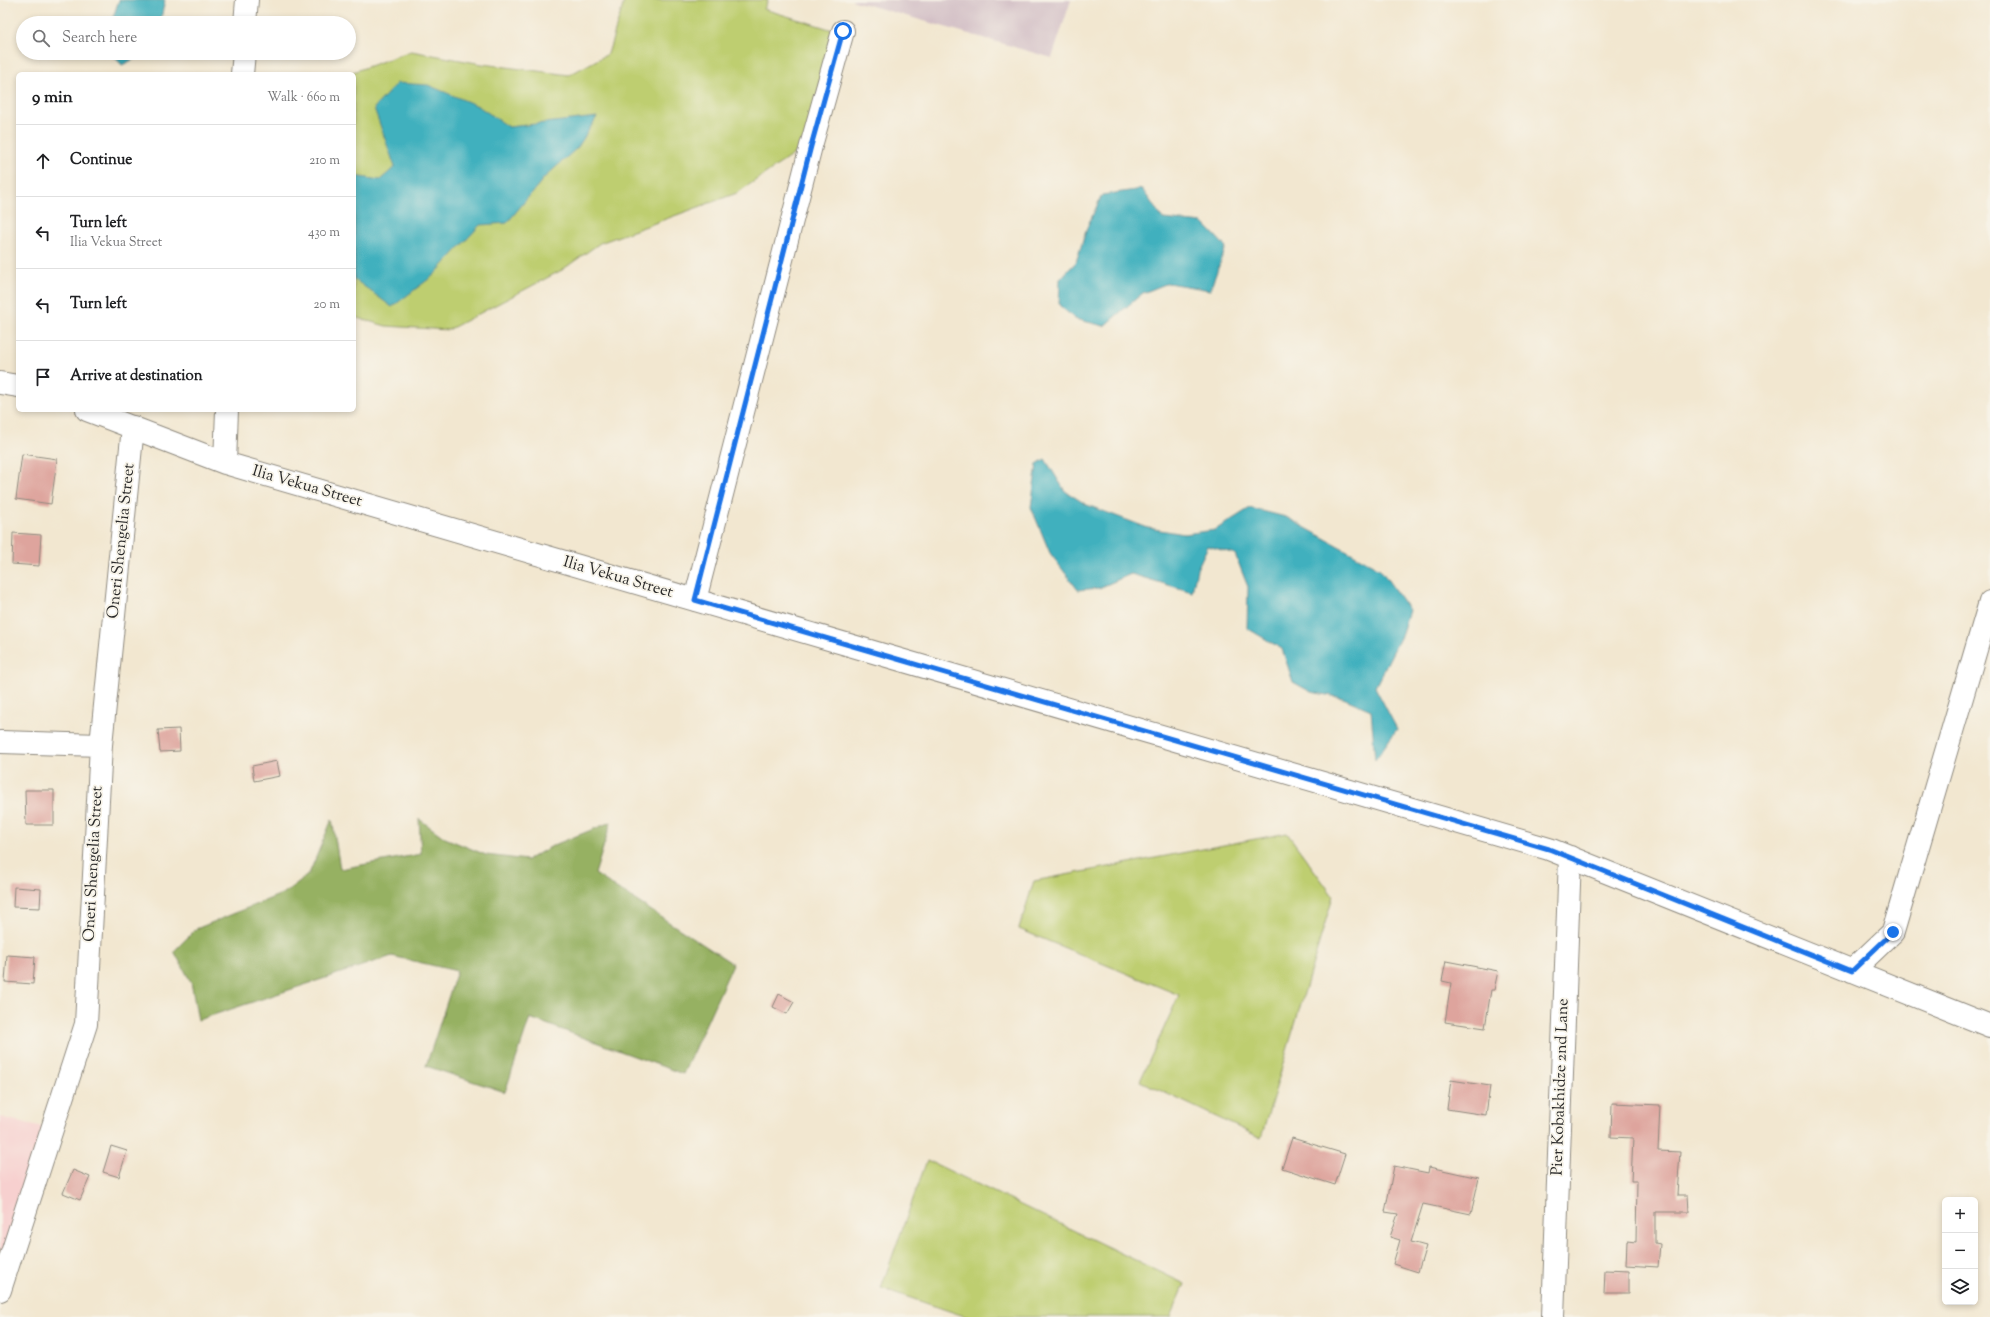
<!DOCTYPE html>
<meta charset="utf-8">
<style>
body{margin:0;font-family:"Sorts Mill Goudy",serif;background:#f6f6f6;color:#202124}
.controls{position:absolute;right:12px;bottom:12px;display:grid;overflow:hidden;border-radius:6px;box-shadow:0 2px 6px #0003}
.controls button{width:36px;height:36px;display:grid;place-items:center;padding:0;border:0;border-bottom:1px solid #e0e0e0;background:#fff;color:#202124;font:20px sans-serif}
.stop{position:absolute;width:12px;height:12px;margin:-9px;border:3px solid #1a73e8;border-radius:50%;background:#fff}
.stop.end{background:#1a73e8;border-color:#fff;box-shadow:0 1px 4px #0008}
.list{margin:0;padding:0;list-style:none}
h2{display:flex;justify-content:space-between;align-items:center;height:52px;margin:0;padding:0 16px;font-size:17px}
h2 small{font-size:13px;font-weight:400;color:#757577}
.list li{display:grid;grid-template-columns:26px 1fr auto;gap:12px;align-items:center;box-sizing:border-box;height:72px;padding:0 16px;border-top:1px solid #e0e0e0}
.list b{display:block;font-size:15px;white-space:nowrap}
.list p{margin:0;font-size:13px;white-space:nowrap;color:#757577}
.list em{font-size:13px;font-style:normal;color:#757577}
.icon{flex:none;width:22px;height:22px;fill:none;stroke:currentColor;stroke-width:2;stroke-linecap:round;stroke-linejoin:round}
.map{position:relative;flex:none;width:1990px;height:1317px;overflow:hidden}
.search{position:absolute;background:#fff;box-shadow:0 2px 6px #0003;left:16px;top:16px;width:340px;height:44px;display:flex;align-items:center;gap:10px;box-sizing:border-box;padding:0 14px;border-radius:22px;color:#757577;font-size:15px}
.panel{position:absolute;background:#fff;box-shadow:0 2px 6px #0003;left:16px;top:72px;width:340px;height:340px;border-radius:6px}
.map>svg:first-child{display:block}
.built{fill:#f7d0cf}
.industrial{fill:#d2bec5}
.green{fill:#bece70;stroke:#747c4e}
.forest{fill:#96b162;stroke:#606e46}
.water{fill:#41b0be;stroke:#366e74}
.building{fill:#dea49d}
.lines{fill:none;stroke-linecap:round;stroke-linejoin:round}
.minor-casing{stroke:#8e897e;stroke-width:24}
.minor{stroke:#fff;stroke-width:22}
.route{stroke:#1a73e8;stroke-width:5}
.labels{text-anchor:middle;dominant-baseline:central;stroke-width:3.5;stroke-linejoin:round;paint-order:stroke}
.street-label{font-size:16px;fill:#2b2b2b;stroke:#f7f3e8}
</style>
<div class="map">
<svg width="1990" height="1317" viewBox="0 0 1990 1317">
<rect width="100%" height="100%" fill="#f7f3e8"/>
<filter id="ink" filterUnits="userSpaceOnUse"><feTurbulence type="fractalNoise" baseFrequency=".025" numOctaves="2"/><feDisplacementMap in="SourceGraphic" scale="8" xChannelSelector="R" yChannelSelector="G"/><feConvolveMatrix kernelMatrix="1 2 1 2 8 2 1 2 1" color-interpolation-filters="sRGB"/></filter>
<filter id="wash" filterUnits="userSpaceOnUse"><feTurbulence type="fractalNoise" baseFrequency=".012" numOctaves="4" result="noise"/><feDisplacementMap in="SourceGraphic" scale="16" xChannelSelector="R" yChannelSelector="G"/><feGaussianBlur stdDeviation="0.9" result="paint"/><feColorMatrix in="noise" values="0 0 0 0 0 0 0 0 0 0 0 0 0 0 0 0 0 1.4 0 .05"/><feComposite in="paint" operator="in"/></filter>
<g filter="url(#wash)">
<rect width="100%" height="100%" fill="#f2e7d0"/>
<path class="built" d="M0,1117l43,10 -43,143z"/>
<path class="industrial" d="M851,0h220l-19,58z"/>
<path class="green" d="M621,0h147l-4,9 69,21 -27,116 -69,47 -137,50 -38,27 -114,60 -62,-4 -32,-9 -1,-245 58,-21 71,13 87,11 39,-21 16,-52z
M1287,833l46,63 -72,242 -121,-57 39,-86 -160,-66 15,-48z
M927,1160l258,124 -14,33h-204l-86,-29z"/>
<path class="forest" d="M332,819l8,50 81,-15 -2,-35 26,19 41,17 41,5 27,-15 57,-23 -16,52 138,90 -50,110 -153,-56 -25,74 -79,-26 31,-95 -65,-15 -194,64 -7,-38 -17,-31 22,-22 88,-36 25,-19z"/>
<path class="water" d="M119,0h46l-5,23h-49z
M111,53h35l-24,12z
M397,83l31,2 50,21 31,21 88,-10 -19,30 -34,31 -37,45 -27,2 -46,50 -42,32 -38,-28v-103l26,4 15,-13 -21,-59z
M1142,189l21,30 40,4 23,24 -16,43 -42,-7 -25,10 -39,33 -29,-7 -16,-14 1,-26 16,-17 12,-37 14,-30z
M1045,459l20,32 22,14 61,23 36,6 31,-4 35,-22 36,9 94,52 29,41 -8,26 -26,51 22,42 -22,31 -4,-50 -28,-12 -32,-6 -18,-10 -11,-33 -35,-21 1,-41 -13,-33 -27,-8 -11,23 -5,23 -61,-18 -32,14 -21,2 -28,-37 -19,-46 6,-43z"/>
<g id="blocks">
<path class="building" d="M22,454l35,5 -6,45 -35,-5z
M13,533l28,2 -2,31 -27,-2z
M179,729l1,22 -20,1 -2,-22z
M277,761l3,15 -26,5 -2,-15z
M25,790h29v35h-28z
M14,887l27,2 -1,19 -27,-1z
M7,955l28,2 -2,27 -28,-2z
M1446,961l52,10 -4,19h-3l-6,38 -40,-6 6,-39 -9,-2z
M779,994l15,8 -7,12 -14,-7z
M1451,1080l39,6 -4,29 -39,-6z
M1612,1103l48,2 -2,46 22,1 -3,43h11l1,17h-34v31l5,1 -2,23 -32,-2 1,-24 9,1 1,-61h-6l2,-43 -22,-1z
M1292,1138l53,16 -10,31 -53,-17z
M111,1146l16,5 -8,26 -16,-5z
M1394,1166l34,7 1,-6 50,11 -8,36 -48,-10 -12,38 15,4 -8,26 -25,-8 7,-24 -10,-3 8,-23 -13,-2z
M73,1170l17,7 -10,23 -17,-7z
M1605,1270l24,1v22h-25z"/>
</g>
</g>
<g filter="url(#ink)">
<use href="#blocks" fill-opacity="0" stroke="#8e897e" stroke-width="1"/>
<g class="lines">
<defs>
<path id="minor" d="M245,23l2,-23
M242,74l2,-21
M0,383l18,3
M87,410l138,53 1324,386 441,177
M225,463l2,-53
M695,600l116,-454 32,-115
M0,742l101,3
M1852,971l41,-39 97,-330
M0,1290l86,-266 15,-279 32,-318
M1553,1317l17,-460"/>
</defs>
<use href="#minor" class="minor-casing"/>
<use href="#minor" class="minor"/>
</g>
</g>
<g class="lines" filter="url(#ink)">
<path class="route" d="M843,31l-32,115 -116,454 854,249 303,122 41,-39"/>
</g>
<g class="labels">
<g class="street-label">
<text transform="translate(307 487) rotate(16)">Ilia Vekua Street</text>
<text transform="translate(122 541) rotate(-84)">Oneri Shengelia Street</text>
<text transform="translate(618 578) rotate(16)">Ilia Vekua Street</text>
<text transform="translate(94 864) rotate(-87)">Oneri Shengelia Street</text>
<text transform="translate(1561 1087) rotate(-88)">Pier Kobakhidze 2nd Lane</text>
</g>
</g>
</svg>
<div class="controls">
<button>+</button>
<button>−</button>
<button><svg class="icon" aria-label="layers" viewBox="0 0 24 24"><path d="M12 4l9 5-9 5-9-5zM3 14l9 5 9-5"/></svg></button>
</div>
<div class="stop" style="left:843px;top:31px"></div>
<div class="stop end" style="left:1893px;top:932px"></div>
<div class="search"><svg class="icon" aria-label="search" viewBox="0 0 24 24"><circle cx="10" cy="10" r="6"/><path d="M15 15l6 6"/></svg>Search here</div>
<section class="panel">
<h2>9 min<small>Walk · 660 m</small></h2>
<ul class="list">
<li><svg class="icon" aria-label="ahead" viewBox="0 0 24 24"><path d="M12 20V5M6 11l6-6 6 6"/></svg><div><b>Continue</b></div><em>210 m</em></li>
<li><svg class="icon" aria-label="left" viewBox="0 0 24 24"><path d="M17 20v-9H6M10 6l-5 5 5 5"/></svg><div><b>Turn left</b><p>Ilia Vekua Street</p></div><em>430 m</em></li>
<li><svg class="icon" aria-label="left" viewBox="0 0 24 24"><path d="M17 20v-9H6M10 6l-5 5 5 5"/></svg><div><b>Turn left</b></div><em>20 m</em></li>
<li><svg class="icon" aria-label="arrive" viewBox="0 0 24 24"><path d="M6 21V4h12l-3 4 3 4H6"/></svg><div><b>Arrive at destination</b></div></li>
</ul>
</section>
</div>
